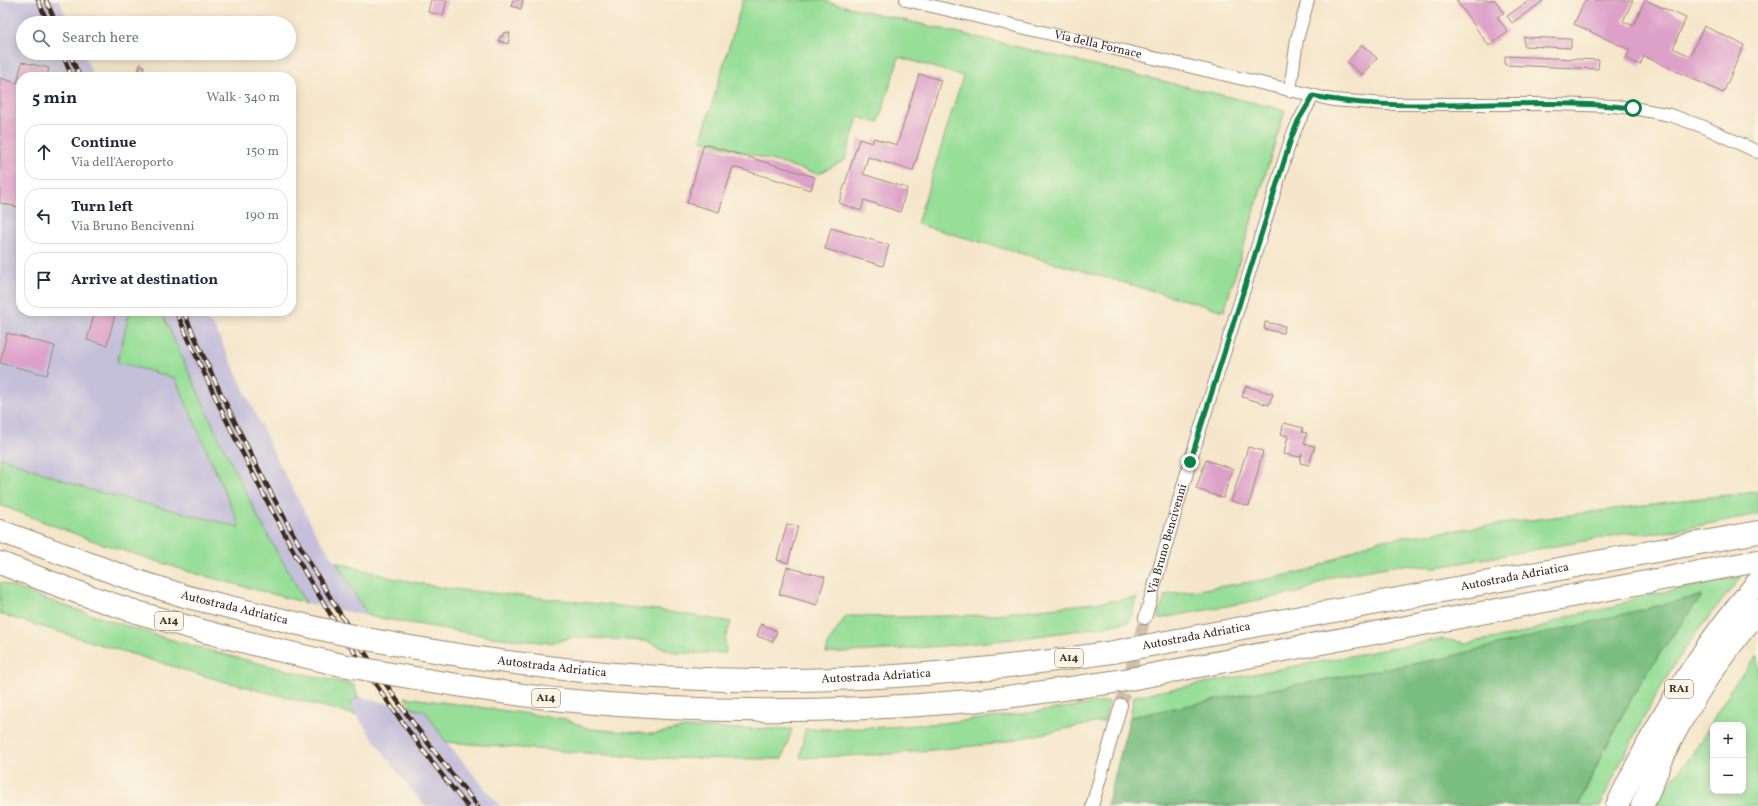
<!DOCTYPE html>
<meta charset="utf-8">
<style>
body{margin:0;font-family:Vollkorn,serif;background:#f6f6f7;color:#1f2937}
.controls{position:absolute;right:12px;bottom:12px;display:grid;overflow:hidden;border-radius:8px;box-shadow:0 2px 10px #0003}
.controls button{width:36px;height:36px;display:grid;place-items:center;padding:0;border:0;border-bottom:1px solid #e0e1e3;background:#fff;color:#1f2937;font:20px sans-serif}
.stop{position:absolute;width:12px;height:12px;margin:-9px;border:3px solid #0b8043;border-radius:50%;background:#fff}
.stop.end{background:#0b8043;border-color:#fff;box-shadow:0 1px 4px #0008}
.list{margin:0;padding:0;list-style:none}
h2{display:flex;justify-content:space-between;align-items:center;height:52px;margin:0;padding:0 16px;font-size:17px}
h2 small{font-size:13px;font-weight:400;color:#747a83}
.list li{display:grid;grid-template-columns:26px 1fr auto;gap:12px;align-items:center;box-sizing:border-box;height:56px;margin:0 8px 8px;padding:0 8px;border:1px solid #e0e1e3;border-radius:16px}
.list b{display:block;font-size:15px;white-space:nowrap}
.list p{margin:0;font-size:13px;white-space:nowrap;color:#747a83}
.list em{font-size:13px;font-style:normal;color:#747a83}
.icon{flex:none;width:22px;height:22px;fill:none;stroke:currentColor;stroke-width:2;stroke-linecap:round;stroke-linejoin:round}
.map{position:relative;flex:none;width:1758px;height:806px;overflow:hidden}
.search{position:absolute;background:#fff;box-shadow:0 2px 10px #0003;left:16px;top:16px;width:280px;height:44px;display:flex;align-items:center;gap:10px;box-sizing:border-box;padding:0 14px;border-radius:22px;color:#747a83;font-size:15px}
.panel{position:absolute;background:#fff;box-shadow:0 2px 10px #0003;left:16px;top:72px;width:280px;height:244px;border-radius:16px}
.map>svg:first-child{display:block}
.industrial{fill:#c5c0da}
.green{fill:#97de98;stroke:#69845b;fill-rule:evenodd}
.forest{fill:#79bd80;stroke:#5a744f}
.building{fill:#dda0c9}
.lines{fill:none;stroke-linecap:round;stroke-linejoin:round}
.minor-tunnel{stroke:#d0c0a8;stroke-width:12;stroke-dasharray:12 6;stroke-linecap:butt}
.minor-casing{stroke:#988874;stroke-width:14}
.motorway-casing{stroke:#988874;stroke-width:24}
.minor{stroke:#fff;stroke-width:12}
.motorway{stroke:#fff;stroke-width:22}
.rail-casing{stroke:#3b2a1e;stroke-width:4.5}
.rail{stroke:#fcf5e5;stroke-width:3;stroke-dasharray:9;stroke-linecap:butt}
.motorway-bridge-casing{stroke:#988874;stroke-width:24;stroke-linecap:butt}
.motorway-bridge{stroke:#fff;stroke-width:22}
.route{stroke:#0b8043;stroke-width:5}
.labels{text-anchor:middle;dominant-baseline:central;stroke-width:4;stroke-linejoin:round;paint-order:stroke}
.shield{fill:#fcf5e5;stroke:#75675a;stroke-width:1}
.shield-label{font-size:11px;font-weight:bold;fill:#3b2a1e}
.street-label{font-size:12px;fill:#3b2a1e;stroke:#fcf5e5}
</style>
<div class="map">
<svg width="1758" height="806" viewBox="0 0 1758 806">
<rect width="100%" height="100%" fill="#fcf5e5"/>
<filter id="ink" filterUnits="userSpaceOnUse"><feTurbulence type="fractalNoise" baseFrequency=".025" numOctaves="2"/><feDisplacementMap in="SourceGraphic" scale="8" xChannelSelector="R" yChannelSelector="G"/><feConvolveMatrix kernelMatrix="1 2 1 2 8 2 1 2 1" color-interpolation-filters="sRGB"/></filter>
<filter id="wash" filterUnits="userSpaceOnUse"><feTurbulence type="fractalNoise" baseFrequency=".012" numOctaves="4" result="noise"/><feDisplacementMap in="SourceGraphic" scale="16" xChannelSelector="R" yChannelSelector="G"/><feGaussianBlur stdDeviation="0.9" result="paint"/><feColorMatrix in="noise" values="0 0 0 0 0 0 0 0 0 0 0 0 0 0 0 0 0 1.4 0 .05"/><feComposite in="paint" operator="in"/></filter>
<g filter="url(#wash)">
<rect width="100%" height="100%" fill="#f5e6cb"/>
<path class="industrial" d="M0,0h59l10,23h-46v30h60l11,24h-73v234h109l-13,51 58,16 65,150 -150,-38 -90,-33z
M161,311h40l3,8 10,7 62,131 42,80 18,25 32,54 -62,-13 -45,-80 -44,-89z
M358,697l67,14 21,31 54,64h-75l-21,-25 -48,-66 -7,-12z"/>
<path class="green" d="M743,0h76l466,110 -61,201 -307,-87 46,-148 -64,-19 -21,66 -20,-6 -13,43 -27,14 -117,-34z
M130,311h31l56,123 44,89 45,80 -116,-31 -99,-32 -91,-35v-48l90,33 150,37 -65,-149 -58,-16z
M1758,492v22l-97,19h-32l-192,34 -40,-2 -65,12 -31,15 -143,27 7,-24 104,-16 44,-10 49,-23 19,-6 301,-40z
M336,562l56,16 52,10 214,22 73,12 -6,17 1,14h-50l-30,-12 -72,-4 -24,6 -57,-6 -125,-21z
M1742,576c-22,27 -46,55 -65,85 -29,46 -54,95 -77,145h-22c17,-36 34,-72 53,-107 21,-36 46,-70 71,-103l-262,63 -178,32 -132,26 4,-21 308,-57 25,4 48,-8 24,-7 29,-12 46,-9 21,-9z
M0,582c115,44 233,78 354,103l4,12 -9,7 7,11 -145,-37 -211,-64z
M1137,598l-8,24c-102,18 -200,27 -303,31l3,-11 17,-26 49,1 93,-2z
M1758,656v150h-103c9,-19 26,-36 38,-53 23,-33 35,-68 65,-97zM1713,725h30v66h-30z
M405,697l160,22 24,10 64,5 31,-6 108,1 -10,30 -133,-1 -203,-16 -21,-31 -14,-3z
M1109,701l-5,20 -111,23 -103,10 -90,4 5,-29c102,1 204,-12 304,-28z"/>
<path class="forest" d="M1702,595c-25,34 -50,67 -71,104 -20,34 -36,71 -53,107h-471l23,-89 132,-26 178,-32z"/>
<g id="blocks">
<path class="building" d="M431,0h16l-4,15 -15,-3z
M513,0h10l-2,9 -10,-3z
M1456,0h39l9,13 -7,4 11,15 -19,14z
M1530,0h11l1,2 -30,21 -5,-7z
M1585,0h48l-10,21 10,5 12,-26 41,18 -13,30 17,8 14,-30 40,19 -21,48 -79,-37 -4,9 -14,-7 4,-8 -56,-26z
M504,32l6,1 -2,11 -9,-3 1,-5 2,1z
M1524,37l47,2v9l-47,-2z
M1362,45l15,13 -15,17 -15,-13z
M1505,56l94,4 -1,9 -93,-4z
M22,62l27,6 -2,9h-26v131l-21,-5v-125l17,5z
M140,65l4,1 -2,11 -5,-1z
M919,74l22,6 -28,91 -45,-14 -5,17 44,14 -7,24 -36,-12 -3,11 -22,-8 20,-64 13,4 2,-5 23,7z
M704,144l111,33 -4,13 -78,-23 -14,45 -32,-9z
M831,228l58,17 -6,21 -58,-17z
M95,311h21l-9,34 -20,-5z
M1265,322l20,4 -2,7 -19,-4z
M7,333l48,13 -8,29 -47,-12z
M1246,386l27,8 -4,11 -27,-8z
M1284,423l19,5 -1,4 5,1 -3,11 11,2 -6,19 -9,-2 2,-9 -2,3 -16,-3 4,-18 -7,-2z
M1248,447l15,4 -14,55 -18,-5z
M1206,460l27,9 -10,29 -27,-9z
M787,524l11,2 -10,37 -11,-3z
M787,567l38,10 -8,28 -38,-11z
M761,624l16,7 -4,11 -16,-6z"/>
</g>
</g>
<g filter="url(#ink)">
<use href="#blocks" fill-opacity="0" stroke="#988874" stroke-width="1"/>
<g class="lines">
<path class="minor-tunnel" d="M1121,705l24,-87"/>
<defs>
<g id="minor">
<path id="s1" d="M906,0l427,100 54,4h168l58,2 20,2 37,7 34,12 54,25"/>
<path d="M1290,91l7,-52 11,-39"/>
<path id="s2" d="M1145,618l45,-156 101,-323 8,-18 14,-25"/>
<path d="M1092,806l29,-101"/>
</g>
<g id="motorway">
<path id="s3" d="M0,531l134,49 54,17 128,31"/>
<path d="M0,563c52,20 104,40 157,55 61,18 123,33 185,47"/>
<path id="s4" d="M372,640c64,12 128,22 192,29 183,21 368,11 549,-17l645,-120"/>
<path d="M397,675c55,9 110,19 166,25 135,14 273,13 408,1 50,-5 99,-13 148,-20l639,-120"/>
<path d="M1617,806c38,-81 82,-157 141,-224"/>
<path d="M1642,806c11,-24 20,-49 32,-72 23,-44 52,-85 84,-123"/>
</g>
</defs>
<use href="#minor" class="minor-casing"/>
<use href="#motorway" class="motorway-casing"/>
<use href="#minor" class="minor"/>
<use href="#motorway" class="motorway"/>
<defs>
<path id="rail" d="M38,0l10,23
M46,0l10,23
M62,53l10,24
M69,53l11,24
M176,311c33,75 68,148 107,220 10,19 20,39 32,58 45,76 96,149 152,217
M183,311c78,176 171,347 295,495"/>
</defs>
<use href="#rail" class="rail-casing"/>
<use href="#rail" class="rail"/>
<defs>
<path id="motorway-bridge" d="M316,628l56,12
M342,665l55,10"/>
</defs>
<use href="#motorway-bridge" class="motorway-bridge-casing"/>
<use href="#motorway-bridge" class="motorway-bridge"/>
</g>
</g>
<g class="lines" filter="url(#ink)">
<path class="route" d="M1190,462l101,-323 7,-18 15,-25c43,9 85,9 128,9 64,-1 129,-4 192,3"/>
</g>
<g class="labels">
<g class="shield">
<rect x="155" y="612" width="28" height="18" rx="3"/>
<rect x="1055" y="649" width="28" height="18" rx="3"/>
<rect x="1665" y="680" width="28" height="18" rx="3"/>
<rect x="532" y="689" width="28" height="18" rx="3"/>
</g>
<g class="shield-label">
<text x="169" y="621">A14</text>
<text x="1069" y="658">A14</text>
<text x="1679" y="689">RA1</text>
<text x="546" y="698">A14</text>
</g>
<g class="street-label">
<text stroke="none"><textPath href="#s1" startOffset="197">Via della Fornace</textPath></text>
<text stroke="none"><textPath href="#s2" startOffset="82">Via Bruno Bencivenni</textPath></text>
<text stroke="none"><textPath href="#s4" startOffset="1154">Autostrada Adriatica</textPath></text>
<text stroke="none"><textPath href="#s3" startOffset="247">Autostrada Adriatica</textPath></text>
<text stroke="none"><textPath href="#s4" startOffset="830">Autostrada Adriatica</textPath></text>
<text stroke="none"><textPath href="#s4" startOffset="182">Autostrada Adriatica</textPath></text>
<text stroke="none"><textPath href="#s4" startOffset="507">Autostrada Adriatica</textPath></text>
</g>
</g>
</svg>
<div class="controls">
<button>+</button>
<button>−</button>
</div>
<div class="stop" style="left:1633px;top:108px"></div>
<div class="stop end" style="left:1190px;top:462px"></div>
<div class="search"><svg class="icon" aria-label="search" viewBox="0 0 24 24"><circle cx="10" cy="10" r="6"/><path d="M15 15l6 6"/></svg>Search here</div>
<section class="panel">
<h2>5 min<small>Walk · 340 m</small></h2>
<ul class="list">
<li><svg class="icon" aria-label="ahead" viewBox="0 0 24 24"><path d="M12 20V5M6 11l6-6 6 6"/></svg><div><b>Continue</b><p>Via dell'Aeroporto</p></div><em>150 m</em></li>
<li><svg class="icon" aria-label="left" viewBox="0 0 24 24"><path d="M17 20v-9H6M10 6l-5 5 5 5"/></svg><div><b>Turn left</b><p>Via Bruno Bencivenni</p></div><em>190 m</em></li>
<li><svg class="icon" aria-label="arrive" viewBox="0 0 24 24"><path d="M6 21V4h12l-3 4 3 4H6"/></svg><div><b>Arrive at destination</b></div></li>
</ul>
</section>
</div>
